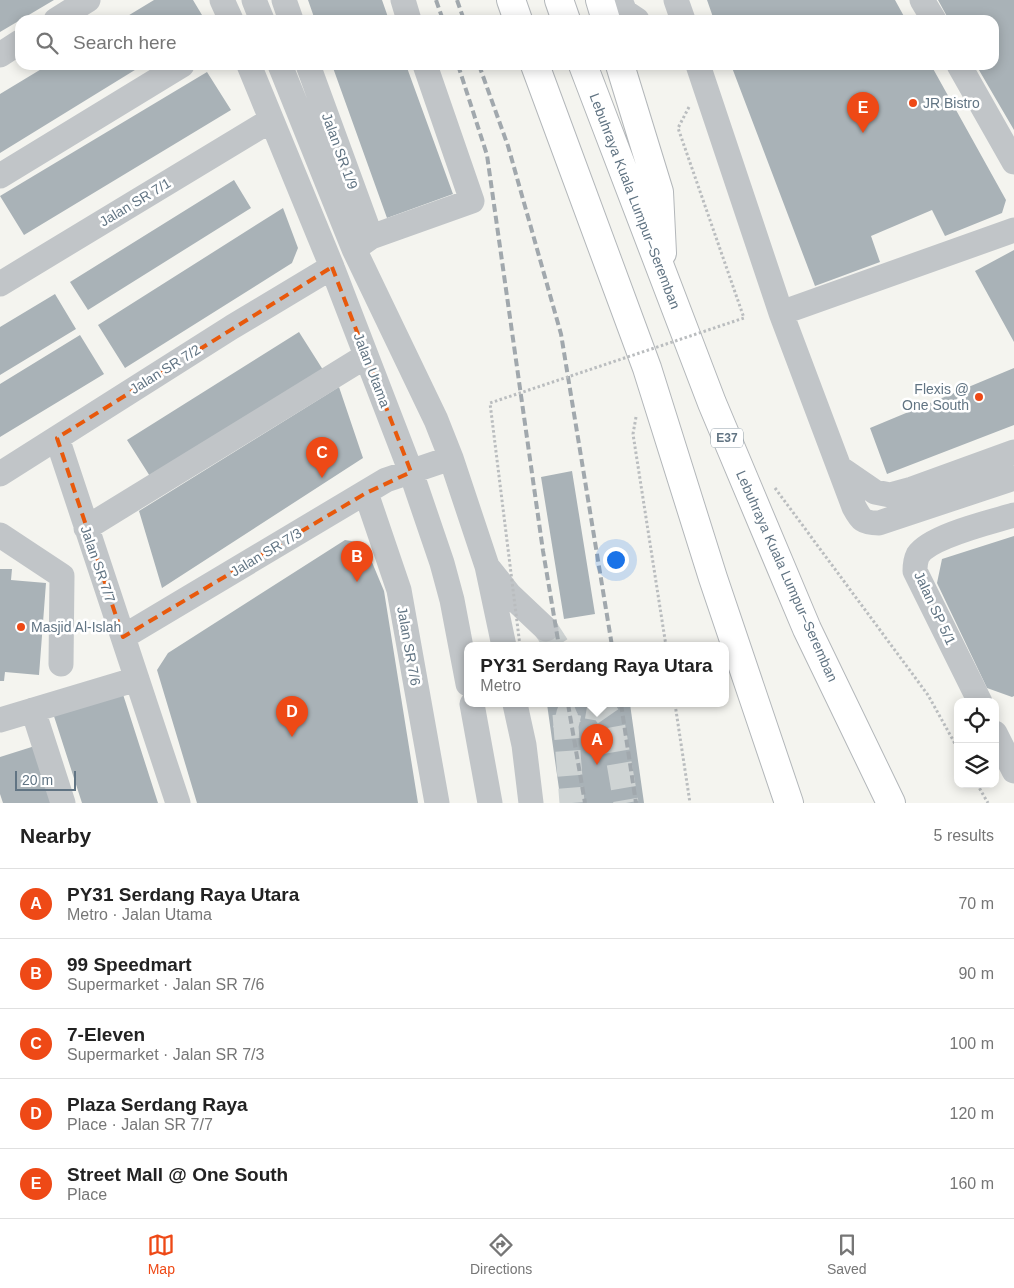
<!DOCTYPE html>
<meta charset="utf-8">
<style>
body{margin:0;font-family:Arial,sans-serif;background:#f2f2f2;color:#222}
.controls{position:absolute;right:15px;bottom:15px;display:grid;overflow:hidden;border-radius:10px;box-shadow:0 2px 12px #0003}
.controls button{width:45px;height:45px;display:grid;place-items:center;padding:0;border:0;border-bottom:1px solid #e0e0e0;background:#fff;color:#222;font:25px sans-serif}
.scale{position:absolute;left:15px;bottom:12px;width:61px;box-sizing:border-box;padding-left:5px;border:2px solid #617483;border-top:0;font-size:14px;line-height:18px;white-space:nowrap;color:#617483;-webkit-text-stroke:4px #fff;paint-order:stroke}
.you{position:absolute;left:615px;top:559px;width:18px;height:18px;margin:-12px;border:4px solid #fff;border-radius:50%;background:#1a73e8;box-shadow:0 0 0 8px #1a73e833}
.badge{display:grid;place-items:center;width:32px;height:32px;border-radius:50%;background:#ee4916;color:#fff;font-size:16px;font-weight:700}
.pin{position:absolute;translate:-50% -41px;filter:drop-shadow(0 1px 2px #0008)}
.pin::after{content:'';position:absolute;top:26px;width:18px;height:15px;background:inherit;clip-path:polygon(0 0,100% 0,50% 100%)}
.popup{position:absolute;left:464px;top:642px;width:265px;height:65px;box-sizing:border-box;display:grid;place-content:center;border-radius:10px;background:#fff;filter:drop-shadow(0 1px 4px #0005);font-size:16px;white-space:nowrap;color:#767676}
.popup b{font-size:19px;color:#222}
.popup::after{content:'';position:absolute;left:50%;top:100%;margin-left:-10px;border:10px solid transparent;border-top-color:#fff}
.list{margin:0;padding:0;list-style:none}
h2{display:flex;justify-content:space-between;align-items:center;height:65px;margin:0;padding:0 20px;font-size:21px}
h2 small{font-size:16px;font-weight:400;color:#767676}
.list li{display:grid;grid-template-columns:32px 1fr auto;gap:15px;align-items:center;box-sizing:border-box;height:70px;padding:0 20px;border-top:1px solid #e0e0e0}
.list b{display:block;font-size:19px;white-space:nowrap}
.list p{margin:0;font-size:16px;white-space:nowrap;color:#767676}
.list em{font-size:16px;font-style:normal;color:#767676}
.icon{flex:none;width:28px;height:28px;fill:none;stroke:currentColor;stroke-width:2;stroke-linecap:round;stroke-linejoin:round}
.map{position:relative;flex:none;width:1014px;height:803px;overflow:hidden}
.search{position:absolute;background:#fff;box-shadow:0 2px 12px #0003;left:15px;right:15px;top:15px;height:55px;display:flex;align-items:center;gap:12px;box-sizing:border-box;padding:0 18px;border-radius:15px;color:#767676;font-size:19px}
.sheet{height:415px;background:#fff}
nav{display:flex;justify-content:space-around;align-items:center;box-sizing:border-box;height:70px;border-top:1px solid #e0e0e0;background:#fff;font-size:14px;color:#767676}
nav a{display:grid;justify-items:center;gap:2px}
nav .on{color:#ee4916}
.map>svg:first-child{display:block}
.building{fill:#a9b2b7}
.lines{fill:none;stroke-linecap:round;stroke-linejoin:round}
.minor-tunnel{stroke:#cfd4d4;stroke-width:25;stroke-dasharray:25 12;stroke-linecap:butt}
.highway-casing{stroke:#b3b7ba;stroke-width:30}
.path{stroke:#babdbf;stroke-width:3;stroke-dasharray:2.5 2.5;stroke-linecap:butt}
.minor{stroke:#c1c5c8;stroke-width:25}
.highway{stroke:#fff;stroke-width:28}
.rail{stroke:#a1a8ad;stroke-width:4;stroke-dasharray:8 4;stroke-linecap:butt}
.path-bridge{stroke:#babdbf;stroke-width:3;stroke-dasharray:2.5 2.5;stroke-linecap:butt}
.marked{fill:none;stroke:#e8590c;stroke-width:4;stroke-dasharray:10 6;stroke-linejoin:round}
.poi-dot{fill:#ee4916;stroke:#fff;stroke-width:2}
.labels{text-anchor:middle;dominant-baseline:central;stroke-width:5;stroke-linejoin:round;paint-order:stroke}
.shield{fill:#fff;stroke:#909ea8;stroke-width:1}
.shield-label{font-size:12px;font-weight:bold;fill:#617483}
.poi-label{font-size:14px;fill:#617483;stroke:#fff;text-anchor:start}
.street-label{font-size:14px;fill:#617483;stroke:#fff}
</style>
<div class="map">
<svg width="1014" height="803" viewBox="0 0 1014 803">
<rect width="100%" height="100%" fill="#f4f4ef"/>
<path class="building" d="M0,0h54l-54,32z
M154,0h39l12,20h-84z
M308,0h74l7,20h-74z
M707,0h188l11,20h-192z
M938,0h76v130l-38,-65h18v-45h-45z
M48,65h95l-143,88v-59z
M332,65h74l47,129 -66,24z
M731,65h200l75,135 -4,13 -57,23 -13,-26 -61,26 9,26 -65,24z
M207,72l24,38 -207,125 -24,-39z
M234,180l17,28 -163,102 -18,-28z
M283,208l15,40 -6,15 -167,105 -27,-43z
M1014,250v92l-39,-71z
M55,294l21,35 -76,46v-48z
M299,332l26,41 -172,108 -26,-41z
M80,335l24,39 -104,63v-53z
M1014,368v57l-127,49 -17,-46z
M339,387l24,71 -201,130 -23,-77z
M572,471l23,143 -31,5 -23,-142z
M1014,536v160l-2,1 -25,-9 -50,-105 5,-24z
M345,540l19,3 20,48 34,212h-221l-40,-133 11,-17z
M0,569h12l-1,11 35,3 -7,92 -34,-3 -1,9h-4z
M120,685l38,118h-76l-31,-96z
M547,704h83l14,99h-83z
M38,745l18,58h-53l-3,-9v-37z"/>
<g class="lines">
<path class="minor-tunnel" d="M546,629l11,17
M565,714l7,89
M565,730l4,-17 17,-7 17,3 9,13 14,81"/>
<defs>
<path id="highway" d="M511,0l7,20
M559,0l7,20
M600,0l6,20
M535,65l112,303 66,210 76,225
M583,65l129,338 95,226 84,174
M620,65l39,127 3,61"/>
</defs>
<use href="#highway" class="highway-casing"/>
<path class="path" d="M689,107l-11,21 66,190
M636,417l-3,17 33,212
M775,488l153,207 30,54
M675,704l15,99
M977,784l11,19"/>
<path class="minor" d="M222,0l9,20
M254,0l8,20
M284,0l7,20
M403,0l6,20
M620,0l5,12 12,8
M676,0l7,20
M922,0l12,20
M56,20l32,-20
M0,55l20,-13
M249,65l83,202 79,205 31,91 10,37 16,84
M280,65l74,184 82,171 15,38 36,108 17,80
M308,65l63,172
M698,65l83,248 73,194c7,13 9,16 25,16l135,-45
M959,65l55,97
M0,176l182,-111
M354,249l17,-12 101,-36 -47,-136
M0,284l271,-164
M781,313l233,-83
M57,438l121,365
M840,468l35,24 15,3 22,-6 102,-37
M0,474l232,-147 100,-60
M366,493l33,97 38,213
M86,528l280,-172
M0,535l62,41 -1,88
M490,570l19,24 37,35
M123,637l263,-157 65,-22
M980,702l-65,-131c0,-5 1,-12 3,-16 12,-19 73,-33 96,-40
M472,704l18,99
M515,704l9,41 7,58
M33,710l30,93
M0,720l137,-41
M995,733l19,38"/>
<use href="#highway" class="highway"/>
<path class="rail" d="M436,0l7,20
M457,0l7,20
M458,65l29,90 56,396 16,95
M479,65l29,81 53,188 51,312
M568,704l17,99
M621,704l15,99"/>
<path class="path-bridge" d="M520,646l-30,-243 254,-85"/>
</g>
<path class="marked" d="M332,267l79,205 -45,21 -243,144 -66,-199z"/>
<g class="poi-dot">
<circle cx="913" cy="103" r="5"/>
<circle cx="979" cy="397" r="5"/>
<circle cx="21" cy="627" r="5"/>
</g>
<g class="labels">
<rect class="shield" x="711" y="428.5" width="32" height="19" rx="4"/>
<g class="shield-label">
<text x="727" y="438">E37</text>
</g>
<g class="poi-label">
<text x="923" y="103">JR Bistro</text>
<text x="969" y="389" text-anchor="end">Flexis @<tspan x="969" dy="16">One South</tspan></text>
<text x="31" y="627">Masjid Al-Islah</text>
</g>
<g class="street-label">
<text transform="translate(340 151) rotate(70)">Jalan SR 1/9</text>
<text transform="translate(635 201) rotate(69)">Lebuhraya Kuala Lumpur–Seremban</text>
<text transform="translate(135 202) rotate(-31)">Jalan SR 7/1</text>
<text transform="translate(165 369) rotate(-32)">Jalan SR 7/2</text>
<text transform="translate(372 370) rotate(69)">Jalan Utama</text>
<text transform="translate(266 552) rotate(-31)">Jalan SR 7/3</text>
<text transform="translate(98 564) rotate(71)">Jalan SR 7/7</text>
<text transform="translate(787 576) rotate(66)">Lebuhraya Kuala Lumpur–Seremban</text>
<text transform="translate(935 608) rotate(65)">Jalan SP 5/1</text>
<text transform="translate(409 646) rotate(80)">Jalan SR 7/6</text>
</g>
</g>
</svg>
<div class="controls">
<button><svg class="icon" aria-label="locate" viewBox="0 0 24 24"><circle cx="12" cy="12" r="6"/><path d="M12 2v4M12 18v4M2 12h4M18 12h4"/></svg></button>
<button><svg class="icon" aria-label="layers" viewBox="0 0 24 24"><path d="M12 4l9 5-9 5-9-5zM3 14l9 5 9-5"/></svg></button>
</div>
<div class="scale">20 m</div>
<div class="you"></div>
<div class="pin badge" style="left:597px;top:765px">A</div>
<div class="popup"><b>PY31 Serdang Raya Utara</b>Metro</div>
<div class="pin badge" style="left:357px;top:582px">B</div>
<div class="pin badge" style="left:322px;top:478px">C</div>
<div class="pin badge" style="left:292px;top:737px">D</div>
<div class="pin badge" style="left:863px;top:133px">E</div>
<div class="search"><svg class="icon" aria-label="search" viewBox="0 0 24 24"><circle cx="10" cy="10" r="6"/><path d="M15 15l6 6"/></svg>Search here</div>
</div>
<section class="sheet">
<h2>Nearby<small>5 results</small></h2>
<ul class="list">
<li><span class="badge">A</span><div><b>PY31 Serdang Raya Utara</b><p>Metro · Jalan Utama</p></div><em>70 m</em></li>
<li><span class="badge">B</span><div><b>99 Speedmart</b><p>Supermarket · Jalan SR 7/6</p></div><em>90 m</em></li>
<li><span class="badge">C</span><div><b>7-Eleven</b><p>Supermarket · Jalan SR 7/3</p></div><em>100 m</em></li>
<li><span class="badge">D</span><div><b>Plaza Serdang Raya</b><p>Place · Jalan SR 7/7</p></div><em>120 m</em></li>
<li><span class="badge">E</span><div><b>Street Mall @ One South</b><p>Place</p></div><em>160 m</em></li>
</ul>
</section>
<nav>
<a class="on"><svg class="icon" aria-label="map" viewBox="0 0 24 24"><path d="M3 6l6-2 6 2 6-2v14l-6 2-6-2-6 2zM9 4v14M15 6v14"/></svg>Map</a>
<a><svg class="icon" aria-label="directions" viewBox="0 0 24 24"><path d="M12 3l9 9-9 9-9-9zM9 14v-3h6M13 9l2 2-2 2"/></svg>Directions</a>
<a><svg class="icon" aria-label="saved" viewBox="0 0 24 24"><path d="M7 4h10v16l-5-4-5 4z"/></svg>Saved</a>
</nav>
